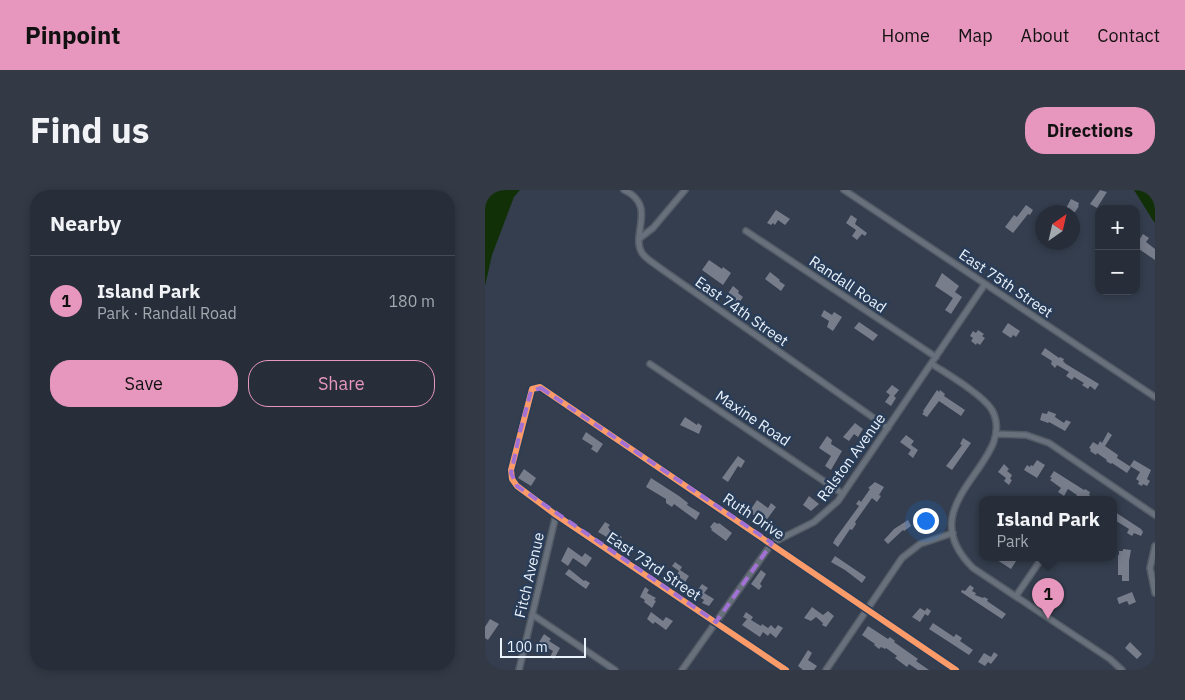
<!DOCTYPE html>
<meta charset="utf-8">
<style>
body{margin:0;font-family:"IBM Plex Sans",sans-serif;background:#333a45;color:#f1f3f6}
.controls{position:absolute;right:15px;top:15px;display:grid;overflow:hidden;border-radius:10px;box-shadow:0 2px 8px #0003}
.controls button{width:45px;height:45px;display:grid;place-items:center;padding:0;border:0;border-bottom:1px solid #434a54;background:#272e3a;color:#f1f3f6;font:25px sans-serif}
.compass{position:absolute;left:550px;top:15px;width:45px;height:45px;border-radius:50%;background:#272e3a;box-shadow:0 2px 8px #0003;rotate:34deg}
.scale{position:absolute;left:15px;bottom:12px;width:86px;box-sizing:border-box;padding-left:5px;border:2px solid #eaf2fc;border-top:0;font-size:14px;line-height:18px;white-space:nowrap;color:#eaf2fc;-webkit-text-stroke:4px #293d58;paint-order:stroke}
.you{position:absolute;left:440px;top:330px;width:18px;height:18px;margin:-12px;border:4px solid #fff;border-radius:50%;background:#1a73e8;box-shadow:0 0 0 8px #1a73e833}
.badge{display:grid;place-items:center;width:32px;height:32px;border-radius:50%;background:#e797bd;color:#111;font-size:16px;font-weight:700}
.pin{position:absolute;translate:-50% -41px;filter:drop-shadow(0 1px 2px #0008)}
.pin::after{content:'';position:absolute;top:26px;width:18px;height:15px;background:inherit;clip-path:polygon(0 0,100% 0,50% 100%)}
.popup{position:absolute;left:494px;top:306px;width:138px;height:65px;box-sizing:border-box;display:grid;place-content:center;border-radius:10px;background:#272e3a;filter:drop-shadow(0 1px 4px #0005);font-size:16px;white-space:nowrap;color:#a4a8af}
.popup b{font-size:19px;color:#f1f3f6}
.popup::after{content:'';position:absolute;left:50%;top:100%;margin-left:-10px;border:10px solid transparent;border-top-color:#272e3a}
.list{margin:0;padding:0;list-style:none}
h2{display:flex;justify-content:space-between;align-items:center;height:65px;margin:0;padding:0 20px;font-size:21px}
h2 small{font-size:16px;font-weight:400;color:#a4a8af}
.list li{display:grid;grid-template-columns:32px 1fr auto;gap:15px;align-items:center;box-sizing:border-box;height:90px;padding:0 20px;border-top:1px solid #434a54}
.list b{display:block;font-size:19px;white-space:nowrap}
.list p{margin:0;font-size:16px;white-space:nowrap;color:#a4a8af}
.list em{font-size:16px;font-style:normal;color:#a4a8af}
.actions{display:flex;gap:10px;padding:15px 20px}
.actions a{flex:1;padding:11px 0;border:1px solid #e797bd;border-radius:20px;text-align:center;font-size:18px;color:#e797bd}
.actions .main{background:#e797bd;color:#111}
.map{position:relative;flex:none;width:670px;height:480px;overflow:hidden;border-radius:20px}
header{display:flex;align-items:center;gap:30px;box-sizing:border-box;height:70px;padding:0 25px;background:#e797bd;color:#111}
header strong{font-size:24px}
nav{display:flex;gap:28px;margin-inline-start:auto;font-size:18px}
.intro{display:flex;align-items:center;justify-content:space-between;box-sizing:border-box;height:120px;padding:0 30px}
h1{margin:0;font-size:35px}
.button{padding:12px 22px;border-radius:20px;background:#e797bd;color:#111;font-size:18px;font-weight:700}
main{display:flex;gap:30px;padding:0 30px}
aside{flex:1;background:#272e3a;border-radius:20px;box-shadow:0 2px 8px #0003}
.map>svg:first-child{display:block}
.water{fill:#123007}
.building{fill:#787d8c}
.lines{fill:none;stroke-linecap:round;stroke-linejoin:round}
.minor-casing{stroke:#535b66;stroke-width:8}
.minor{stroke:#68707b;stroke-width:5}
.cycleway-casing{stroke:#293d58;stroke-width:9}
.cycleway{stroke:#fa9b69;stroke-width:6}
.marked{fill:none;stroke:#a271d4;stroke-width:4;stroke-dasharray:10 6;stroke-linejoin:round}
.labels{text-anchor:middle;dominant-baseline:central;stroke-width:5;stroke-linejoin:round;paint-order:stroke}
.street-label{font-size:15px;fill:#eaf2fc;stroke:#293d58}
</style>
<header>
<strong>Pinpoint</strong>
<nav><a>Home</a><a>Map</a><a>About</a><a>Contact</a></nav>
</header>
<div class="intro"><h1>Find us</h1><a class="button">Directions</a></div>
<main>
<aside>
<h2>Nearby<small></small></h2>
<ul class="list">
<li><span class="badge">1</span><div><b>Island Park</b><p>Park · Randall Road</p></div><em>180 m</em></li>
</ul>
<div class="actions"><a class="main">Save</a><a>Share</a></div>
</aside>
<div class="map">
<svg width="670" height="480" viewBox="0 0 670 480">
<rect width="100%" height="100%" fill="#343e4e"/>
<path class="water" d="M0,0h35l-6,7 -22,58 -7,31z
M649,0h21v33l-3,-4z"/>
<path class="building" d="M615,0l7,2 -10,16 -7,-4z
M586,9l8,4 -1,3h1l-4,6h-11z
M541,15l7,5 -3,5 -2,-1 -15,19 -8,-6 9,-12 3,2z
M291,20l14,9 -5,6 -7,-5 -3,5 -2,-2 -2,2 -4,-2z
M366,25l6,4 -2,5 12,9 -2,3 -3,-2 -5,6 -5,-4 4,-6 -10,-7z
M658,44l6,4 -3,4 9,7v11l-19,-13v-8l3,1z
M224,70l13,9 1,-2 8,6 -8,12 -21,-15z
M285,82l10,8 -1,1 6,4 -4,6 -16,-12z
M457,83l17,13 -4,6 7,5 -11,17 -6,-4 8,-12 -18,-12z
M248,96l6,5 -1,2 5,4 -4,6 -14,-5z
M339,120l8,5 2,-3 8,5 -9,14 -6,-4 2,-6 -8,-5z
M374,132l19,13 -5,6 -19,-13z
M523,133l12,8 -4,6 -3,-2 -2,3 -9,-6z
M493,140l6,4 -2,2 3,2 -5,7 -3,-2 -1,2 -5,-4 2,-3 -3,-2 3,-5 3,2z
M560,158l14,10 1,-1 4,2 -1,2 3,3 33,20 -4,6 -5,-4 -2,3 -6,-4 2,-2 -10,-6 -2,3 -6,-4 3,-4 -12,-7 -2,3 -4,-4 1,-3 -11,-7z
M407,195l7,5 -5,6 2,2 -5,8 -6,-4 5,-7 -4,-3z
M452,200l2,2 1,-2 5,4 -1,2 21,14 -4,6 -22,-15 -12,16 -5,-3 2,-2 -1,-1z
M563,221l8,3 -1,3 9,6 2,-3 5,2 -6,9 -16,-9 -1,1 -8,-3 2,-7 5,1z
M200,227l12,8 1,-2 4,3 -3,8 -19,-9z
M370,233l8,6 -5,8 -4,-3 -5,7 -6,-4z
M101,242l17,12 -6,9 -6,-4 2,-3 -11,-7z
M623,242l4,3 -7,11 13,9 -1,3 14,9 -4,6 -15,-10 -1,1 -5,-3 1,-1 -10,-7 -1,2 -6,-4 1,-2 -2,-1 4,-6 5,3 2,-4 2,2z
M421,245l8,6 -3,4 7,5 -5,8 -5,-4 3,-4 -11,-8z
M342,246l5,4 -1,4 11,7 -11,19 -6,-4 6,-10 -12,-8z
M478,248l8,5 -19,27 -6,-4 16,-21 -2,-1z
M253,266l7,5 -4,7 -3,-2 -10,16 -6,-4z
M552,270l8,5 -8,13 -13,-8 3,-5 3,2 1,-2 2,1z
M649,270l17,10 -4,9 3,2 -3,5 -4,-2 -1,2 -4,-2 1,-3 -3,-2 4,-7 -10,-6z
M519,274l5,5 -2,2 5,4 -2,4 2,1 -3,5 -5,-4 2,-3 -8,-6z
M39,279l12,9 -5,8 -13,-8z
M569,281l30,19 1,-1 5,3 -1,3 3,2 -2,3h-16l3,-5 -9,-6 -4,7 -6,-4 3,-4 -11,-8 2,-2 -2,-1z
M166,288l28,18 9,7 -1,2 13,8 -4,7 -22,-16 -2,3 -6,-4v-4l-20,-12z
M390,292l9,5 -5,8 2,1 -4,6 -5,-4 -17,24 1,2 -4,6 -2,-1 -12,18 -5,-4 2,-4 24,-33 -3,-2 3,-4 2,2 9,-13 -2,-1z
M324,306l10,8 -8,7 -8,-6z
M272,310l11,8 3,-5 5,4 -11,15 -16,-10z
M630,322l26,17 2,3 -2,4 -7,-3 -2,3 -5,-3 2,-4 -16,-10z
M423,330l3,6 -7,5 -1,-1 -15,14 -4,-4 10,-11z
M120,332l5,3 -2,2 2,3 12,7 -5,6 -19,-11z
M229,332l4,2 1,-1 13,10 -6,8 -15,-11 1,-1 -2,-2z
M83,357l14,10 3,-4 7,5 -6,9 -13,-9 -5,8 -7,-5z
M638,359l8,1 -2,11v20h-7v-6h-4v-20h1v-4h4z
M350,366l31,21 -4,6 -17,-13 -14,-8z
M509,368h24l-7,11z
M190,372l7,5 -2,3 9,6 -7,11 -9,-6 6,-10 -7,-5z
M84,379l15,12 1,-1 5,3 -4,6 -21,-15z
M276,380l5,4 -6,10 2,2 -3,4 -8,-6z
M217,394l6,4 -4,5 10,6 -5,7 -7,-3 2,-3 -9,-6z
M485,395l4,3 -2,3 4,2 -1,2 8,3 1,-1 4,2 -1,2 19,13 -4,5 -41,-27 1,-2 3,1z
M160,397l4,3 -2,3 9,5 -2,2 2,1 -4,7 -8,-6 1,-2 -5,-3z
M647,402l4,10 -7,3 -2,-4 -8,3 -2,-6z
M327,417l11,8 5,-4 6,5 -8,11 -4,-2 1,-2 -7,-6 -5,4 -7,-3z
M435,418l5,3 2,-3 4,3 -3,5 -3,-2 -5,8 -8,-5z
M166,422l12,9 3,-4 7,4 -7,9 -11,-8 -2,2 -6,-5z
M261,422l7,5 -2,3 10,6 1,-2 6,4 3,-3 4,4 3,-4 5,3 -7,10 -6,-5 -2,3 -5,-4 -3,5 -18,-12 5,-6 -4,-2z
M5,429l9,5 -11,16 -3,-2v-11z
M448,433l21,14 2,-3 6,4 -2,3 13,9 -4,5 -40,-26z
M383,436l20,13 2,-2 5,4 -1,1 24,17 -2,2 13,9h-11l-9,-6 -2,3 -12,-9 2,-2 -11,-8 -1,1 -4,-2 -2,2 -5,-4 1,-1 -13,-9z
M59,444l7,5 -2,2 11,7 -6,11 -4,-2 3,-6 -7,-4 -7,5 -4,-3z
M645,452l12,12 -5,5 -12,-11z
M323,460l4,3 -4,7 9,6 -3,4h-11l-5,-4z
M509,462l4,3 -7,9 -3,-2 -3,4 -7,-4 6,-9 7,4z"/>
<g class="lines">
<defs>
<path id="minor" d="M139,0c34,16 6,44 18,63 4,6 13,11 18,15l228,160
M359,0l311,207
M261,41l190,126
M155,48l13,-10 32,-38
M165,174l193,130
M447,174c15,10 51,31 60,46 28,52 -86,92 -19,158l137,91 12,11
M511,244l30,1 23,8 106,72
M670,356l-5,22 5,25
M531,406l26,-38
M48,425l82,55
M34,480l37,-155
M197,480l90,-127 42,-21 24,-21 147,-217
M301,480l-230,-155 -39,-29 -5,-7 -1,-9 21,-81 8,-2 416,283
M341,480l76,-112 18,-14 33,-11"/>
</defs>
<use href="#minor" class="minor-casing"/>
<use href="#minor" class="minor"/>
<defs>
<path id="cycleway" d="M301,480l-230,-155 -39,-29 -5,-7 -1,-9 21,-81 8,-2 416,283"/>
</defs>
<use href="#cycleway" class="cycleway-casing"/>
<use href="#cycleway" class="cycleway"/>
</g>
<path class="marked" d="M56,198l231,155 -56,79 -199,-136 -6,-13 9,-41 11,-41z"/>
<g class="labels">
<g class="street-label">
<text transform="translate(521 93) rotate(34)">East 75th Street</text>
<text transform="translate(363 94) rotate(34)">Randall Road</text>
<text transform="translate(257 121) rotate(35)">East 74th Street</text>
<text transform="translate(268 228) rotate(34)">Maxine Road</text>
<text transform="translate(366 267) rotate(-54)">Ralston Avenue</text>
<text transform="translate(269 326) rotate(34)">Ruth Drive</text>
<text transform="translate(169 376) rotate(34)">East 73rd Street</text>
<text transform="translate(44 385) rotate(-77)">Fitch Avenue</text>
</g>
</g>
</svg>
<div class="controls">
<button>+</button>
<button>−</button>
</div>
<svg class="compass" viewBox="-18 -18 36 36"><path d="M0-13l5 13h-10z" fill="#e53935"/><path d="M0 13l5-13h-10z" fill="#a4a8af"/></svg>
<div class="scale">100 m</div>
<div class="you"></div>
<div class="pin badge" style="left:563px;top:429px">1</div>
<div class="popup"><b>Island Park</b>Park</div>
</div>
</main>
